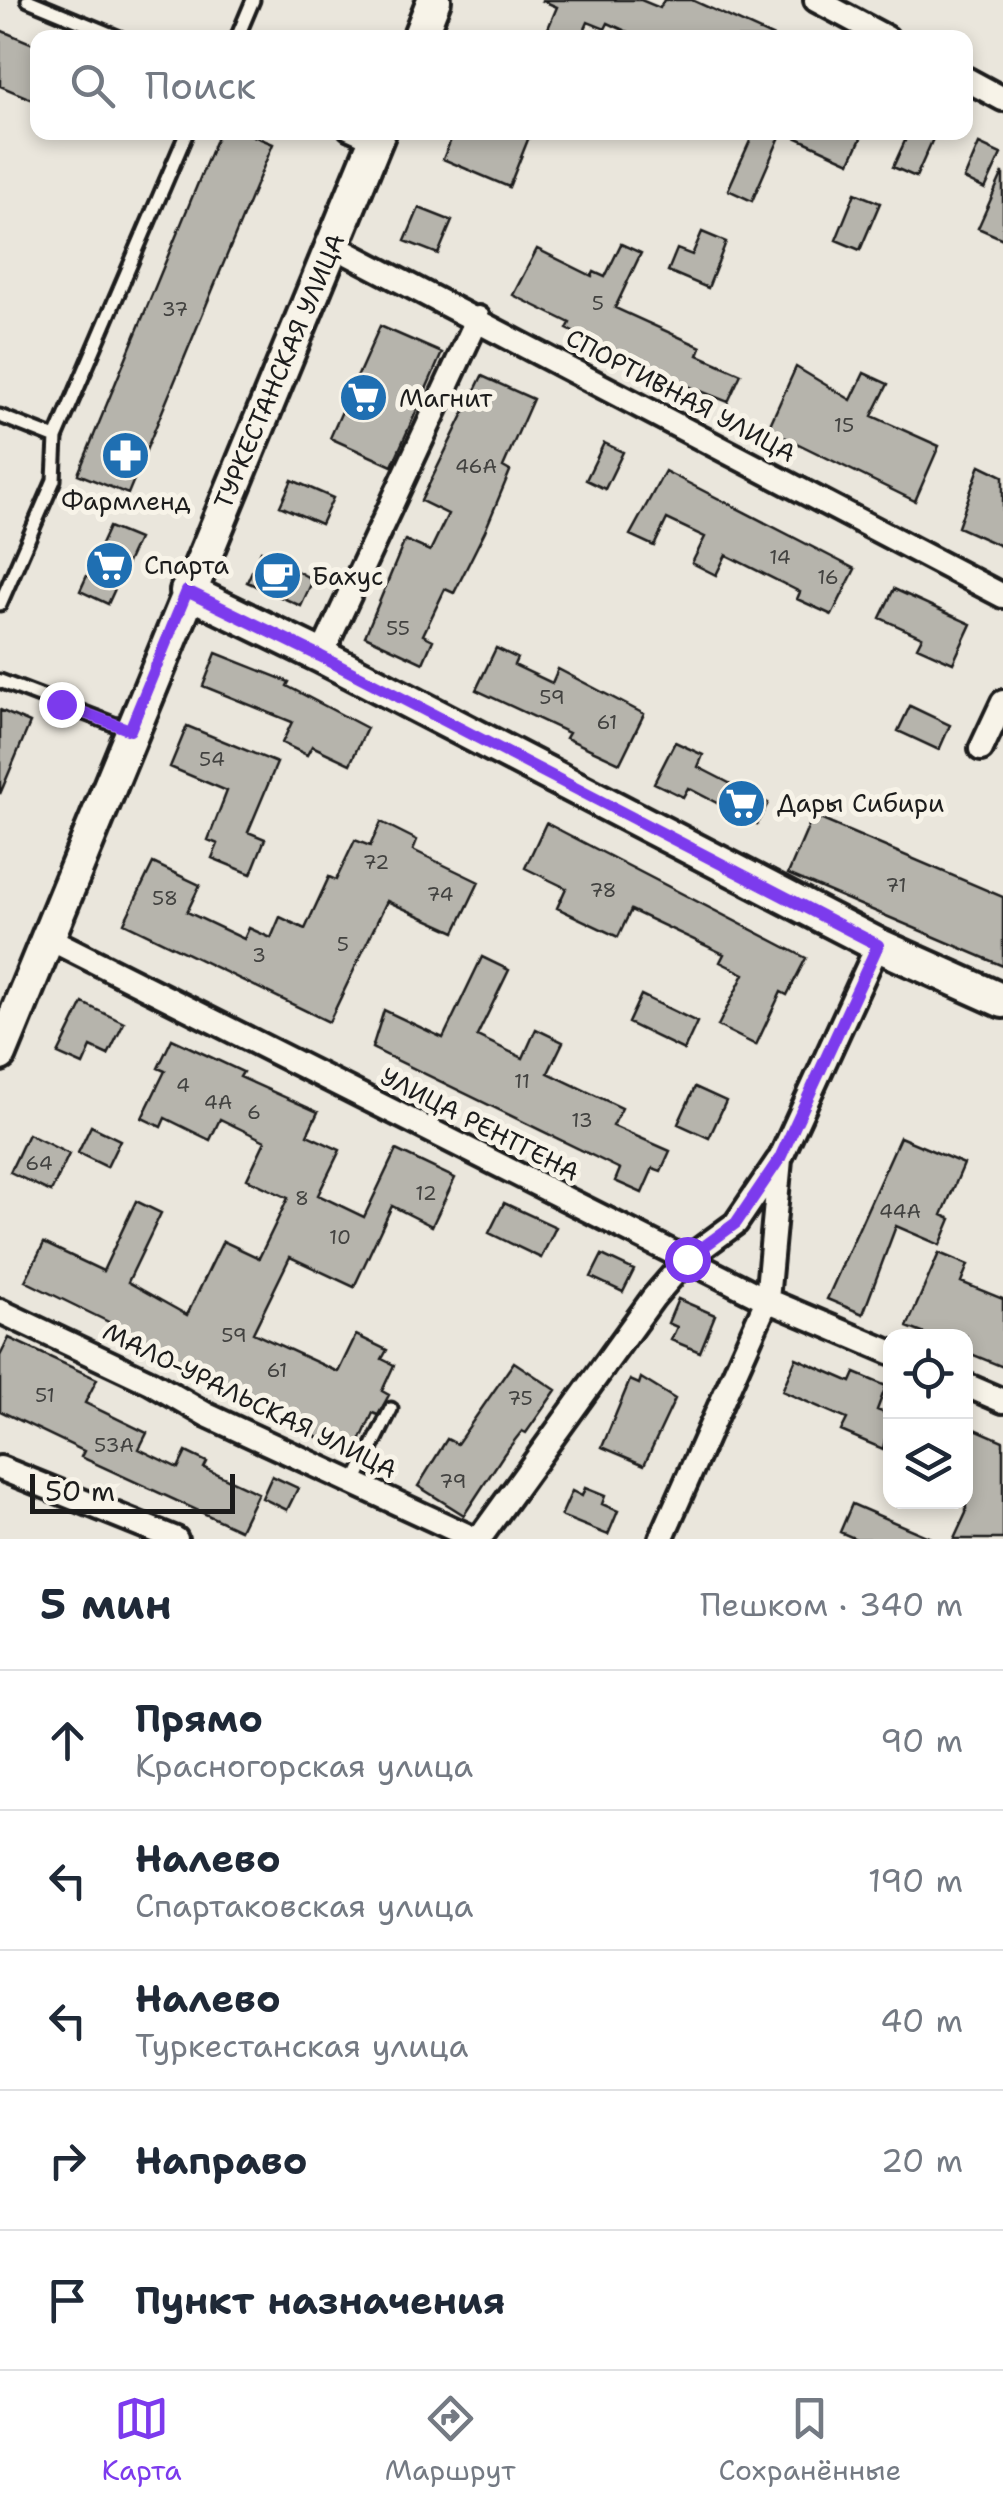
<!DOCTYPE html>
<html lang="ru">
<meta charset="utf-8">
<style>
body{margin:0;font-family:"Shantell Sans",sans-serif;background:#f6f6f7;color:#1f2937}
.controls{position:absolute;right:30px;bottom:30px;display:grid;overflow:hidden;border-radius:20px;box-shadow:0 5px 15px #0003}
.controls button{width:90px;height:90px;display:grid;place-items:center;padding:0;border:0;border-bottom:2px solid #e0e1e3;background:#fff;color:#1f2937;font:50px sans-serif}
.scale{position:absolute;left:30px;bottom:25px;width:205px;box-sizing:border-box;padding-left:10px;border:5px solid #1c1c1c;border-top:0;font-size:28px;line-height:35px;white-space:nowrap;color:#1c1c1c;-webkit-text-stroke:8px #f7f3e8;paint-order:stroke}
.stop{position:absolute;width:30px;height:30px;margin:-22px;border:8px solid #7c3aed;border-radius:50%;background:#fff}
.stop.end{background:#7c3aed;border-color:#fff;box-shadow:0 2px 10px #0008}
.list{margin:0;padding:0;list-style:none}
h2{display:flex;justify-content:space-between;align-items:center;height:130px;margin:0;padding:0 40px;font-size:42px}
h2 small{font-size:32px;font-weight:400;color:#747a83}
.list li{display:grid;grid-template-columns:65px 1fr auto;gap:30px;align-items:center;box-sizing:border-box;height:140px;padding:0 40px;border-top:2px solid #e0e1e3}
.list b{display:block;font-size:38px;white-space:nowrap}
.list p{margin:0;font-size:32px;white-space:nowrap;color:#747a83}
.list em{font-size:32px;font-style:normal;color:#747a83}
.icon{flex:none;width:55px;height:55px;fill:none;stroke:currentColor;stroke-width:2;stroke-linecap:round;stroke-linejoin:round}
.map{position:relative;flex:none;width:1003px;height:1539px;overflow:hidden}
.search{position:absolute;background:#fff;box-shadow:0 5px 15px #0003;left:30px;right:30px;top:30px;height:110px;display:flex;align-items:center;gap:25px;box-sizing:border-box;padding:0 35px;border-radius:20px;color:#747a83;font-size:38px}
.sheet{height:830px;background:#fff}
nav{display:flex;justify-content:space-around;align-items:center;box-sizing:border-box;height:140px;border-top:2px solid #e0e1e3;background:#fff;font-size:28px;color:#747a83}
nav a{display:grid;justify-items:center;gap:5px}
nav .on{color:#7c3aed}
.map>svg:first-child{display:block}
.building{fill:#b6b4ac;stroke:#1c1c1c;stroke-width:2.5}
.lines{fill:none;stroke-linecap:round;stroke-linejoin:round}
.lane-casing{stroke:#1c1c1c;stroke-width:19}
.street-casing{stroke:#1c1c1c;stroke-width:30}
.secondary-casing{stroke:#1c1c1c;stroke-width:40}
.lane{stroke:#f7f3e8;stroke-width:11}
.street{stroke:#f7f3e8;stroke-width:22}
.secondary{stroke:#f7f3e8;stroke-width:32}
.route{stroke:#7c3aed;stroke-width:12}
.labels{text-anchor:middle;dominant-baseline:central;stroke-width:10;stroke-linejoin:round;paint-order:stroke}
.number-label{font-size:20px;fill:#424240}
.street-label{font-size:25px;fill:#1c1c1c;stroke:#f7f3e8}
.poi-label{font-size:25px;fill:#1c1c1c;stroke:#f7f3e8;text-anchor:start}
</style>
<div class="map">
<svg width="1003" height="1539" viewBox="0 0 1003 1539">
<rect width="100%" height="100%" fill="#eae6dc"/>
<filter id="ink" filterUnits="userSpaceOnUse"><feTurbulence type="fractalNoise" baseFrequency=".01" numOctaves="2"/><feDisplacementMap in="SourceGraphic" scale="20" xChannelSelector="R" yChannelSelector="G"/><feConvolveMatrix kernelMatrix="1 2 1 2 8 2 1 2 1" color-interpolation-filters="sRGB"/></filter>
<g filter="url(#ink)">
<path class="building" d="M541,0h100l19,8 4,-8h28l84,38h-135l-33,-15 -3,6 -17,-7 -7,16h-37l13,-31z
M0,30l38,16v56l-38,-16z
M219,132h25l29,12 -145,350 -50,-20z
M454,132h77l-22,55 -66,-28z
M754,132h28l-30,69 -24,-11z
M784,132h80l-14,30z
M909,132h27l-20,45 -23,-10z
M979,144l22,10 -16,35 -21,-10z
M1003,172v67l-25,-11z
M855,193l25,10 -20,47 -24,-10z
M419,208l33,13 -14,33 -33,-13z
M702,232l24,10 -18,46 -40,-17 9,-22 15,6z
M621,244l20,9 -26,55 86,39 -3,8 43,19 -13,28 -65,-26 -96,-47 3,-6 -57,-28 24,-46 55,27 2,-4 11,5z
M380,326l62,27 -50,113 -62,-28z
M796,367l55,33 13,-27 24,11 -16,32 67,30 -24,55 -147,-72z
M482,376l51,23 -30,68 7,4 -25,60 -31,62 -9,-4 -22,46 10,5 -10,23 -58,-27 40,-96 25,11 18,-37 -27,-13z
M604,443l19,9 -18,37 -19,-9z
M980,465l23,11v71l-45,-20z
M665,471l190,98 -23,46 -35,-16 3,-7 -74,-37 -10,20 -24,-12 13,-26 -38,-18 -13,27 -24,-11z
M292,480l41,18 -12,26 -41,-18z
M109,527l29,12 -30,65 -28,-13z
M261,551l52,29 -12,26 -54,-24z
M894,589l77,35 -18,39 -36,-16 5,-10 -42,-19z
M496,648l21,10 -3,7 38,18 6,-14 86,45 -24,49 -54,-25 3,-5 -93,-43z
M216,653l73,29 -2,4 80,42 -17,36 -38,-18 -5,9 -25,-12 10,-21 -89,-36z
M910,706l40,19 -11,25 -41,-19z
M0,710l30,13 -30,71z
M187,726l90,37 -29,69 17,7 -14,35 -39,-16 6,-14 -10,-4 19,-49 -57,-24z
M675,742l28,13 -5,12 70,36 -11,21 -69,-36 -5,9 -29,-14z
M813,816l190,81v69l-215,-92z
M381,822l36,18 -4,10 66,32 -24,50 -68,-31 -58,121 -205,-99 29,-60 47,22 -13,27 57,27 5,-11 22,10 9,-21 25,12 24,-52 7,3 19,-40 15,6z
M546,823l260,135 -19,37 -6,-3 -25,53 -38,-19 26,-52 -24,-12 4,-8 -93,-44 -13,27 -61,-29 9,-20 -41,-20z
M482,957l27,13 -32,66 46,22 13,-29 27,13 -15,31 74,35 -9,18 57,25 -9,20 -8,-3 -11,25 -27,-12 5,-12 -248,-121 12,-38 59,28z
M641,995l56,27 -13,28 -56,-27z
M83,1003l41,20 -16,32 -17,-8 -8,18 -25,-11z
M172,1039l71,33 -3,5 78,35 -11,23 33,15 -22,45 46,22 32,-67 59,28 -23,48 -40,-20 -38,81 -64,-30 -37,76 85,39 18,-37 31,15 -5,9 12,6 -12,26 7,4 -11,20 -5,-2 -19,41 -46,-21 5,-10 -84,-40 -2,5 -29,-14 -71,-43 -102,-50 19,-38 59,28 33,-70 25,12 -33,69 59,33 36,-74 36,17 29,-60 -41,-19 18,-38 -45,-22 -10,21 -45,-22 -4,9 -19,-9 23,-47 -7,-3z
M695,1087l31,14 -17,37 -31,-14z
M91,1126l29,14 -13,27 -29,-14z
M28,1134l41,20 -18,38 -41,-20z
M900,1137l64,27 -22,51 9,4 -11,26 -44,-19 -33,88 -36,-15z
M504,1203l52,24 -15,31 -52,-25z
M939,1253l29,12 -7,17 42,17v68l-37,-15v-16h-36l-23,-9z
M602,1255l32,15 -11,22 -32,-15z
M678,1299l37,16 -15,37 -29,-12 6,-13 -9,-4z
M9,1338l88,41 -12,24 62,30 -8,16 39,19 8,-16 21,10 -3,6 54,25 -18,37 -159,-73 3,-6 -84,-40v-55z
M796,1358l55,24 4,-9 31,13 -9,24 13,5 -7,34 -42,-18 6,-12 -65,-28z
M514,1362l42,28 -30,43 -4,-2 -18,23 -40,61 -46,-29 29,-47 10,5z
M641,1378l34,21 -31,66 -42,-18 28,-67 9,4z
M966,1425l37,16v98h-49l12,-26z
M272,1476l26,12 -11,22 -25,-12z
M585,1488l20,8 -3,8 16,7 -10,24 -47,-19 11,-25 10,5z
M852,1504l81,35h-77l-16,-7z"/>
<g class="lines">
<defs>
<path id="lane" d="M28,0l92,38
M237,38l16,-38
M346,132l24,11
M0,416l56,22
M0,604l54,-124 2,-42 131,-306
M0,681l129,49
M354,1484l37,-75"/>
<path id="street" d="M816,0l71,38
M966,79l37,20
M332,245l671,351
M321,656l157,-338
M981,749l22,-47
M48,938l719,362 123,52
M0,1311l150,71 57,33 268,124
M966,1385l37,16
M0,1468l176,71
M479,1539l174,-241 34,-39 49,-36 42,-62
M661,1539l106,-239 13,-141 98,-214"/>
<path id="secondary" d="M419,38l15,-38
M187,591l134,65 557,289 125,56
M0,1054l379,-922"/>
</defs>
<use href="#lane" class="lane-casing"/>
<use href="#street" class="street-casing"/>
<use href="#secondary" class="secondary-casing"/>
<use href="#lane" class="lane"/>
<use href="#street" class="street"/>
<use href="#secondary" class="secondary"/>
</g>
</g>
<g class="lines" filter="url(#ink)">
<path class="route" d="M61,704l69,26 57,-139 133,65 558,289 -98,213 -44,65 -49,36"/>
</g>
<defs>
<symbol id="supermarket-disc" viewBox="-11 -11 22 22"><circle r="9.5" fill="#1f6fb2" stroke="#f7f3e8"/><path d="M-6-5.5h2.5l.6 2H6L4.5 2H-2.5L-4.4-4H-6ZM-1.5 3.2a1.3 1.3 0 1 0 .1 0ZM3 3.2a1.3 1.3 0 1 0 .1 0Z" fill="#fff"/></symbol>
<symbol id="pharmacy-disc" viewBox="-11 -11 22 22"><circle r="9.5" fill="#1f6fb2" stroke="#f7f3e8"/><path d="M-2-6h4v4h4v4h-4v4h-4v-4h-4v-4h4Z" fill="#fff"/></symbol>
<symbol id="cafe-disc" viewBox="-11 -11 22 22"><circle r="9.5" fill="#1f6fb2" stroke="#f7f3e8"/><path d="M-5.5-4.5H6V0H3Q3 3.5 0 3.5H-2.5Q-5.5 3.5-5.5 0ZM3-3.2v2h1.7v-2ZM-6 4.5H4V6H-6Z" fill="#fff"/></symbol>
</defs>
<g fill-rule="evenodd">
<use href="#supermarket-disc" x="336" y="370" width="55" height="55"/>
<use href="#pharmacy-disc" x="98" y="428" width="55" height="55"/>
<use href="#supermarket-disc" x="82" y="538" width="55" height="55"/>
<use href="#cafe-disc" x="250" y="548" width="55" height="55"/>
<use href="#supermarket-disc" x="714" y="776" width="55" height="55"/>
</g>
<g class="labels">
<g class="number-label">
<text x="598" y="303">5</text>
<text x="175" y="309">37</text>
<text x="844" y="425">15</text>
<text x="476" y="466">46А</text>
<text x="780" y="557">14</text>
<text x="828" y="577">16</text>
<text x="398" y="628">55</text>
<text x="552" y="697">59</text>
<text x="607" y="722">61</text>
<text x="212" y="759">54</text>
<text x="376" y="862">72</text>
<text x="896" y="885">71</text>
<text x="603" y="890">78</text>
<text x="440" y="894">74</text>
<text x="165" y="898">58</text>
<text x="343" y="944">5</text>
<text x="259" y="955">3</text>
<text x="522" y="1081">11</text>
<text x="183" y="1085">4</text>
<text x="218" y="1102">4А</text>
<text x="254" y="1112">6</text>
<text x="582" y="1120">13</text>
<text x="39" y="1163">64</text>
<text x="426" y="1193">12</text>
<text x="302" y="1198">8</text>
<text x="900" y="1211">44А</text>
<text x="340" y="1237">10</text>
<text x="234" y="1335">59</text>
<text x="277" y="1370">61</text>
<text x="45" y="1395">51</text>
<text x="520" y="1398">75</text>
<text x="114" y="1445">53А</text>
<text x="453" y="1481">79</text>
</g>
<g class="street-label">
<text transform="translate(279 371) rotate(-67)">ТУРКЕСТАНСКАЯ УЛИЦА</text>
<text transform="translate(681 395) rotate(28)">СПОРТИВНАЯ УЛИЦА</text>
<text transform="translate(480 1124) rotate(27)">УЛИЦА РЕНТГЕНА</text>
<text transform="translate(250 1400) rotate(26)">МАЛО-УРАЛЬСКАЯ УЛИЦА</text>
</g>
<g class="poi-label">
<text x="399" y="398">Магнит</text>
<text x="126" y="501" text-anchor="middle">Фармленд</text>
<text x="144" y="565">Спарта</text>
<text x="312" y="576">Бахус</text>
<text x="777" y="803">Дары Сибири</text>
</g>
</g>
</svg>
<div class="controls">
<button><svg class="icon" aria-label="locate" viewBox="0 0 24 24"><circle cx="12" cy="12" r="6"/><path d="M12 2v4M12 18v4M2 12h4M18 12h4"/></svg></button>
<button><svg class="icon" aria-label="layers" viewBox="0 0 24 24"><path d="M12 4l9 5-9 5-9-5zM3 14l9 5 9-5"/></svg></button>
</div>
<div class="scale">50 m</div>
<div class="stop" style="left:687px;top:1259px"></div>
<div class="stop end" style="left:61px;top:704px"></div>
<div class="search"><svg class="icon" aria-label="search" viewBox="0 0 24 24"><circle cx="10" cy="10" r="6"/><path d="M15 15l6 6"/></svg>Поиск</div>
</div>
<section class="sheet">
<h2>5 мин<small>Пешком · 340 m</small></h2>
<ul class="list">
<li><svg class="icon" aria-label="ahead" viewBox="0 0 24 24"><path d="M12 20V5M6 11l6-6 6 6"/></svg><div><b>Прямо</b><p>Красногорская улица</p></div><em>90 m</em></li>
<li><svg class="icon" aria-label="left" viewBox="0 0 24 24"><path d="M17 20v-9H6M10 6l-5 5 5 5"/></svg><div><b>Налево</b><p>Спартаковская улица</p></div><em>190 m</em></li>
<li><svg class="icon" aria-label="left" viewBox="0 0 24 24"><path d="M17 20v-9H6M10 6l-5 5 5 5"/></svg><div><b>Налево</b><p>Туркестанская улица</p></div><em>40 m</em></li>
<li><svg class="icon" aria-label="right" viewBox="0 0 24 24"><path d="M7 20v-9h11M14 6l5 5-5 5"/></svg><div><b>Направо</b></div><em>20 m</em></li>
<li><svg class="icon" aria-label="arrive" viewBox="0 0 24 24"><path d="M6 21V4h12l-3 4 3 4H6"/></svg><div><b>Пункт назначения</b></div></li>
</ul>
</section>
<nav>
<a class="on"><svg class="icon" aria-label="map" viewBox="0 0 24 24"><path d="M3 6l6-2 6 2 6-2v14l-6 2-6-2-6 2zM9 4v14M15 6v14"/></svg>Карта</a>
<a><svg class="icon" aria-label="directions" viewBox="0 0 24 24"><path d="M12 3l9 9-9 9-9-9zM9 14v-3h6M13 9l2 2-2 2"/></svg>Маршрут</a>
<a><svg class="icon" aria-label="saved" viewBox="0 0 24 24"><path d="M7 4h10v16l-5-4-5 4z"/></svg>Сохранённые</a>
</nav>
